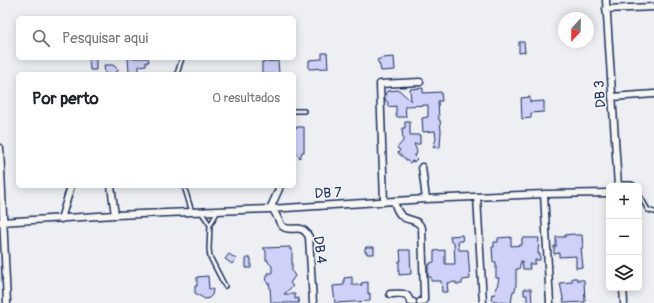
<!DOCTYPE html>
<html lang="pt">
<meta charset="utf-8">
<style>
body{margin:0;font-family:Pangolin,sans-serif;background:#f6f6f6;color:#202124}
.controls{position:absolute;right:12px;bottom:12px;display:grid;overflow:hidden;border-radius:6px;box-shadow:0 2px 10px #0003}
.controls button{width:36px;height:36px;display:grid;place-items:center;padding:0;border:0;border-bottom:1px solid #e0e0e0;background:#fff;color:#202124;font:20px sans-serif}
.compass{position:absolute;left:558px;top:12px;width:36px;height:36px;border-radius:50%;background:#fff;box-shadow:0 2px 10px #0003;rotate:202deg}
.list{margin:0;padding:0;list-style:none}
h2{display:flex;justify-content:space-between;align-items:center;height:52px;margin:0;padding:0 16px;font-size:17px}
h2 small{font-size:13px;font-weight:400;color:#757577}
.icon{flex:none;width:22px;height:22px;fill:none;stroke:currentColor;stroke-width:2;stroke-linecap:round;stroke-linejoin:round}
.map{position:relative;flex:none;width:654px;height:303px;overflow:hidden}
.search{position:absolute;background:#fff;box-shadow:0 2px 10px #0003;left:16px;top:16px;width:280px;height:44px;display:flex;align-items:center;gap:10px;box-sizing:border-box;padding:0 14px;border-radius:6px;color:#757577;font-size:15px}
.panel{position:absolute;background:#fff;box-shadow:0 2px 10px #0003;left:16px;top:72px;width:280px;height:116px;border-radius:6px}
.map>svg:first-child{display:block}
.building{fill:#d0d1f9;stroke:#1b2f5e}
.lines{fill:none;stroke-linecap:round;stroke-linejoin:round}
.lane-casing{stroke:#1b2f5e;stroke-width:6}
.street-casing{stroke:#1b2f5e;stroke-width:9}
.lane{stroke:#f6f6f2;stroke-width:3}
.street{stroke:#f6f6f2;stroke-width:6}
.labels{text-anchor:middle;dominant-baseline:central;stroke-width:3;stroke-linejoin:round;paint-order:stroke}
.street-label{font-size:14px;fill:#1b2f5e;stroke:#f6f6f2}
</style>
<div class="map">
<svg width="654" height="303" viewBox="0 0 654 303">
<rect width="100%" height="100%" fill="#eeeff3"/>
<filter id="ink" filterUnits="userSpaceOnUse"><feTurbulence type="fractalNoise" baseFrequency=".025" numOctaves="2"/><feDisplacementMap in="SourceGraphic" scale="8" xChannelSelector="R" yChannelSelector="G"/><feConvolveMatrix kernelMatrix="1 2 1 2 8 2 1 2 1" color-interpolation-filters="sRGB"/></filter>
<g filter="url(#ink)">
<path class="building" d="M519,42h5l1,10 -6,1z
M322,53h5l1,15 -19,1v-9l13,-1z
M394,57l1,13 -14,1 -1,-5 -3,-6 5,-2z
M89,58h7v12h-6z
M128,58h20l1,4h-3v3l-7,1v8h-8v-3l-2,1z
M278,61l1,13h-17v-12z
M104,65h9l6,5 -3,2 2,2h-13z
M423,88v5l18,-1 1,9h-4l1,19h1l1,11 -1,17h-3v-2l-4,2 3,-9 -1,-8 -12,1 -1,-14 6,-1v-12l-23,1 1,11h-8l-2,-1v-10l-8,1v-5l-3,-2v-5l2,-4 12,-1 12,11 -1,-12z
M530,97v5l14,-1v11l-13,1v5l-9,1 -1,-21z
M405,122h5v13h10v9h-6l3,7 -1,4 -2,1 3,3 -3,3 -2,-1 -2,2 -12,-10 2,-3 -3,-2 6,-7 -1,-13h3z
M297,127h7v25h-2l-2,6 -6,-7v-21z
M574,234l1,1h7l1,13h-2l2,19 -7,1v-12l-17,1v-4l-5,1v-8l2,1v-10h9v-2z
M462,235l1,6h-5l1,9h9l2,29 -7,1 -1,1v3h-6v-2l-9,1 1,9h-6l-1,-11h-10v-4h-3v-12h2v-2l4,-1v-11l11,-1v14h10l-1,-22h-3l-1,-6z
M511,237v9l11,-1v-7h17l-1,16h2v6h-5v4h-6l1,5h-7l-1,-8h-1l-2,8h-3v16l-1,6h-2l-2,12h-4l-16,-3 1,-6 3,1 1,-8h1l2,-9h-3v-16h-3l-1,-15h2v-5h4v-4z
M290,247v3l2,-1v22l3,5 -5,7 3,3 -9,8h11v5l3,-1 1,5h-28l-1,-15 -1,-5h-2l-1,-7h2v-3h4v-7l-4,-4v-2h-2v-9l-3,-3z
M366,247h8v7h-7v-2h-2v-4z
M400,250h10l1,24 -12,1v-14h2z
M229,254l7,5 -4,5 -7,-5z
M246,258h5v10h-5z
M208,276l1,13h4l-1,6 -3,3 -4,1 -10,-6v-7h2v-9z
M352,277v8h10l-1,-2 7,-1v12l2,-1v8l-35,2 -2,-17 11,-1v-7z
M572,278h5v2h7l1,22 -21,1 -4,-20 12,-1z
M524,289h7l1,14h-5v-8h-3z"/>
<g class="lines">
<defs>
<path id="lane" d="M177,74l5,-16
M294,111h10
M617,184h14l4,2
M184,186l8,26
M639,194l9,16 6,2
M218,211l-8,14 -1,24 1,8 15,29
M201,212l9,13"/>
<path id="street" d="M606,0l12,186
M606,9l48,-2
M612,97l42,-3
M0,148l7,155
M422,167l4,32
M111,186l4,29
M544,194l6,109
M477,197l6,106
M394,201c7,27 20,12 28,27l2,69v3l-4,2
M384,202l-4,-118 40,-2
M270,209l9,-20v-3
M273,209c2,3 7,15 9,17 9,8 19,-5 27,11l4,66
M61,219l10,-33
M0,222l115,-7 155,-6 156,-10 118,-5 65,-1
M623,288l1,15
M390,294c10,0 18,-3 20,8h3"/>
</defs>
<use href="#lane" class="lane-casing"/>
<use href="#street" class="street-casing"/>
<use href="#lane" class="lane"/>
<use href="#street" class="street"/>
</g>
</g>
<g class="labels">
<g class="street-label">
<text transform="translate(600 94) rotate(-94)">DB 3</text>
<text transform="translate(328 193) rotate(-3)">DB 7</text>
<text transform="translate(320 250) rotate(82)">DB 4</text>
</g>
</g>
</svg>
<div class="controls">
<button>+</button>
<button>−</button>
<button><svg class="icon" aria-label="layers" viewBox="0 0 24 24"><path d="M12 4l9 5-9 5-9-5zM3 14l9 5 9-5"/></svg></button>
</div>
<svg class="compass" viewBox="-18 -18 36 36"><path d="M0-13l5 13h-10z" fill="#e53935"/><path d="M0 13l5-13h-10z" fill="#757577"/></svg>
<div class="search"><svg class="icon" aria-label="search" viewBox="0 0 24 24"><circle cx="10" cy="10" r="6"/><path d="M15 15l6 6"/></svg>Pesquisar aqui</div>
<section class="panel">
<h2>Por perto<small>0 resultados</small></h2>
<ul class="list">
</ul>
</section>
</div>
